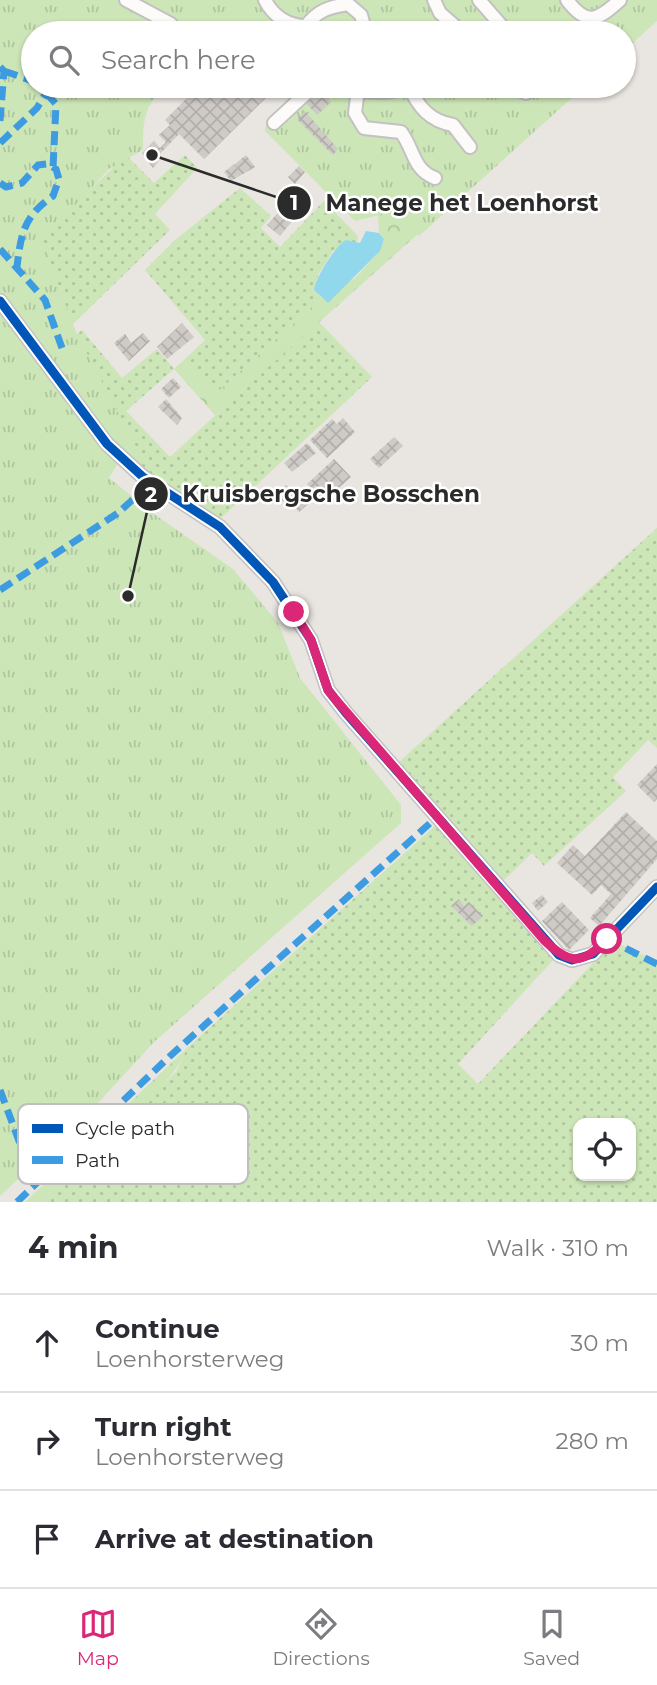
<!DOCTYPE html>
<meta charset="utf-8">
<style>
body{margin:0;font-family:Montserrat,sans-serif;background:#f2f2f3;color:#2b2b33}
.controls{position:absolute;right:21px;bottom:21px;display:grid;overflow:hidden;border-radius:14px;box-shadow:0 2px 5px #0004}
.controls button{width:63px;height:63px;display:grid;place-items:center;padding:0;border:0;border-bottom:2px solid #e1e1e2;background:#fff;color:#2b2b33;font:35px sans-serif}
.stop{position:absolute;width:21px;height:21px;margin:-16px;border:5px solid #db2777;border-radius:50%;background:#fff}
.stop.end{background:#db2777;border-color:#fff;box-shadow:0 2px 7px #0008}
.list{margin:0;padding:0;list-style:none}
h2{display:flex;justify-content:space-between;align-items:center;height:91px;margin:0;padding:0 28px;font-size:30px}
h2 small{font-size:23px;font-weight:400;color:#7c7c81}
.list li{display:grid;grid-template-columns:46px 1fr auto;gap:21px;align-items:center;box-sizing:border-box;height:98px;padding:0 28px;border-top:2px solid #e1e1e2}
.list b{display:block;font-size:26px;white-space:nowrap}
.list p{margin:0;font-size:23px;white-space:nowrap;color:#7c7c81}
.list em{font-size:23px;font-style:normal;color:#7c7c81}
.icon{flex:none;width:38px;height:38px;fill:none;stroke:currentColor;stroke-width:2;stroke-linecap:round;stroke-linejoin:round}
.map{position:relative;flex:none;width:657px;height:1202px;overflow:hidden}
.search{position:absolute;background:#fff;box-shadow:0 2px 5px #0004;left:21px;right:21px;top:21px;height:77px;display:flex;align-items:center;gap:18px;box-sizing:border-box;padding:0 24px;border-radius:38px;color:#7c7c81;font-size:26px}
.sheet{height:385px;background:#fff}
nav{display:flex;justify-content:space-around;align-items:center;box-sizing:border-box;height:98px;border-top:2px solid #e1e1e2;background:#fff;font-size:19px;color:#7c7c81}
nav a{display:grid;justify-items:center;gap:4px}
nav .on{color:#db2777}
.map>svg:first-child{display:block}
.grass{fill:url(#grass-dots);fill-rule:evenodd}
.forest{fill:url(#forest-crowns)}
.park{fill:url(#park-tufts)}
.water{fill:#92d8ed}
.building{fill:url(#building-cross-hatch)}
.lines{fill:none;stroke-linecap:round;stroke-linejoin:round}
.minor-casing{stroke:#c3c1c2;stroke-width:16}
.minor{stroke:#fcfbfa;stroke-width:12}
.quiet{stroke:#3d9ce1;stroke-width:7;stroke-dasharray:14 7;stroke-linecap:butt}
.cycleway-casing{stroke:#fff;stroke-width:13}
.cycleway{stroke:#0057b8;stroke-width:9}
.route{stroke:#db2777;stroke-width:9}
.key{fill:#fff;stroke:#bfbfbf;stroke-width:2}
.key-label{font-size:19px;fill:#2b2b2b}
.leader{fill:none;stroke:#2b2b2b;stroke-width:2.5}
.callout-dot{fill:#2b2b2b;stroke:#fff;stroke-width:2.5}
.mark-label{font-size:21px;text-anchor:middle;font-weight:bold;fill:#fff}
.callout-label{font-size:23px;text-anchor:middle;font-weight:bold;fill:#2b2b2b;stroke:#fff;stroke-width:5;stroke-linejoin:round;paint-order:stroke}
</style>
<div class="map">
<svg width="657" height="1202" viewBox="0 0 657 1202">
<defs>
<pattern id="grass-dots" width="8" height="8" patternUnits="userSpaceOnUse" patternTransform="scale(1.75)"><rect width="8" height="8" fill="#cce6b8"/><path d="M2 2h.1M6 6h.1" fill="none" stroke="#afc59e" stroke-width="1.8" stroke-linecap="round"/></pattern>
<pattern id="forest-crowns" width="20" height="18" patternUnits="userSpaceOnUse" patternTransform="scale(1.75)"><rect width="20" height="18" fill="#cce6b8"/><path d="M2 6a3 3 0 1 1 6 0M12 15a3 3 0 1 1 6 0" fill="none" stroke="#afc59e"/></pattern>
<pattern id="park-tufts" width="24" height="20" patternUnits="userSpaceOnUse" patternTransform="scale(1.75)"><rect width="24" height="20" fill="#cce6b8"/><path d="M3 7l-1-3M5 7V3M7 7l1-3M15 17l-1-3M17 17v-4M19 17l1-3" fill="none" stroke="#afc59e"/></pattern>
<pattern id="building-cross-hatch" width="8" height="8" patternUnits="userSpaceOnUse" patternTransform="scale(1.75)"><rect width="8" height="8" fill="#cecbc7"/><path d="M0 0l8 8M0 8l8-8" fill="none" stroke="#b1aeab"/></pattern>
</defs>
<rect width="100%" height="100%" fill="#e9e5e0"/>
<path class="grass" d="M126,155l28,28 31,-28 12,13 -42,46 15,16 -98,95 -38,-81z
M240,188l31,28 -10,12 19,19 44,-46 34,35 -1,8 -24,7 -15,24 -4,15 8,8 -108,97 -31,-34 22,-21 -60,-70 30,-30z
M318,321l54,56 -152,142 -77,-47 -54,-72 -17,-61 10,-9 40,48 35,-29 17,20 -48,42 44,46z
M657,528v220l-9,-8 -35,37 13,14 -82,75 -12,-13 -30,29 -103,-120z
M436,825l118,134 -96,105 20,20 136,-143 43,21v240h-616l135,-130 11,-24zM578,1123h53v53h-53z"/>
<path class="forest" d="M392,205l27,28 -204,182 -41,-46 9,-8 31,34 108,-97 33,-20 25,-27 4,-12 -5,-6 -1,-18z
M187,1048c-12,39 -111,121 -146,154h-16z"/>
<path class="park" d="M0,0h657v21l-33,30v-18h-591v53h134c-24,19 -24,36 -24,64l-34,19 -67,72 34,91 67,128h-23l-11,18 45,36 79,55 45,54 22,55 101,127v18l-247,219 -67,73 -87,81z
M275,86h310l-166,150 -24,-25 -40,10 -90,-90 2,-10 22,-20z"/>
<path class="water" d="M366,231l13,2 5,6 -4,12 -52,52 -14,-13c1,-12 22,-45 32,-50l14,3z"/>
<path class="building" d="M199,86h62l9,8 -66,65 -25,-25 -23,24 3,3 -6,7 -11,-15 12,-12 6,7 6,-6 -7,-7 11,-10 -5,-5z
M321,90l10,12 -14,13 -11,-12z
M305,111l33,38 -5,6 -36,-36z
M246,155l9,12 -24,14 -7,-9 10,-8 5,6 -4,-6z
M299,166l6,6 -10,12 -7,-7z
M300,194l8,8 -28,34 -13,-11 20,-22 3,2z
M182,323l12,14 -27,22 -10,-12z
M143,333l7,8 -21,20 -15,-18 11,-9 6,9z
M173,378l8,9 -12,11 -8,-9z
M166,399l16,19 -5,7 -19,-18z
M343,418l12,14 -28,26 -17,-18 22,-21 5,5z
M394,437l9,9 -24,22 -9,-9z
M307,443l9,10 -24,19 -8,-9z
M334,459l17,18 -28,25 -16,-18z
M286,485l22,19 -9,8 -11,-12 -3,3 -9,-9z
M657,764v35l-3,3 -17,-17z
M626,812l31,29v18l-58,67 -9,-8 21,-24 -10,-9 -9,10 -35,-32 16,-18 12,11z
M542,895l6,7 -10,9 -6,-8z
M459,899l5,7 5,-4 14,14 -11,10 -21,-20z
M562,902l27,28 -20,20 -27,-29z"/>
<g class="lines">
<defs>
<path id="minor" d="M126,0l45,24
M265,0c8,16 23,26 41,26 12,-16 23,-19 42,-22l13,11 5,18
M434,0l6,13 23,20
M479,0l29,33
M567,0c20,27 31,20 53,0
M355,86c12,8 39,8 51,0
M409,86c9,21 21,35 44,39l17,22
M511,86l15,7 11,-7
M358,89l-3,24 9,15 37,4c13,17 12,38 34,46
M274,123l40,-37
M0,301l107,143 36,33 77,50 53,55 38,58 17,50 18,23 213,242 13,5 21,-6 64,-67"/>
</defs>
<use href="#minor" class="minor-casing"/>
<use href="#minor" class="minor"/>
<path class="quiet" d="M0,67l4,4 -4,50
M4,71l29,10
M46,93l10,11 -3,64
M0,143l37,-35 9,-15 -6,-7
M0,183l6,4 16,-4 16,-18 9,-1 9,5 3,10 -6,17c-29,20 -32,37 -36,71
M0,249l45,51 17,48
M0,590l118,-77 33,-30
M607,939l50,25
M0,1090l35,94
M17,1202l152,-145 269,-241"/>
<defs>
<path id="cycleway" d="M0,301l107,143 36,33 77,50 53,55 38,58 17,50 18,23 213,242 13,5 21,-6 64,-67"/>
</defs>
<use href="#cycleway" class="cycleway-casing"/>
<use href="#cycleway" class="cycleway"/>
</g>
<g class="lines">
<path class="route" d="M294,612l17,28 17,50 7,9 210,242c25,24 38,24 62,-2"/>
</g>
<rect x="18" y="1104" width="230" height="80" rx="10" class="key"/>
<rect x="32" y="1124" width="31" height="9" fill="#0057b8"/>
<rect x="32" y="1156" width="31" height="8" fill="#3d9ce1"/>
<g class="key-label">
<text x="75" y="1135">Cycle path</text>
<text x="75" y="1167">Path</text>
</g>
<path class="leader" d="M152 155L294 203M128 596L151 494"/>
<g class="callout-dot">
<circle cx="152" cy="155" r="7"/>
<circle cx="128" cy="596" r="7"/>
<circle cx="294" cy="203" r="18"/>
<circle cx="151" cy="494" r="18"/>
</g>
<g class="mark-label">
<text x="294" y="210">1</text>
<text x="151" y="502">2</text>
</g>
<g class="callout-label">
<text x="462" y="211">Manege het Loenhorst</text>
<text x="331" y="502">Kruisbergsche Bosschen</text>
</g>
</svg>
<div class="controls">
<button><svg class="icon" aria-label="locate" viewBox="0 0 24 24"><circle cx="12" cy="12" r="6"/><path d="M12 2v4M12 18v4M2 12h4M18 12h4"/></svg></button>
</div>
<div class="stop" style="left:607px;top:939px"></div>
<div class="stop end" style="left:294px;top:612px"></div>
<div class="search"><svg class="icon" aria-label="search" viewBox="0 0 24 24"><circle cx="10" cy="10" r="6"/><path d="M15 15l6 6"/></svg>Search here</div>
</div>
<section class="sheet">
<h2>4 min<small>Walk · 310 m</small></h2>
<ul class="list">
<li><svg class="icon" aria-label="ahead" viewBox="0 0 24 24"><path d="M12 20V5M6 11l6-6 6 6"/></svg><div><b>Continue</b><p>Loenhorsterweg</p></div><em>30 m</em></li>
<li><svg class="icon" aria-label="right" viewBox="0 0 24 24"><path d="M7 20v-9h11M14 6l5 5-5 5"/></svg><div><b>Turn right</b><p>Loenhorsterweg</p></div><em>280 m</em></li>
<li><svg class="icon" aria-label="arrive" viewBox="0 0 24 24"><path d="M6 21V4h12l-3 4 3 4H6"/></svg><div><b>Arrive at destination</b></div></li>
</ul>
</section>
<nav>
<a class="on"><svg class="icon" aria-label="map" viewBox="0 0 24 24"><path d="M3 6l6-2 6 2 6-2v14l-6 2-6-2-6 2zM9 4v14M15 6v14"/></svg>Map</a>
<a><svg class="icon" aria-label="directions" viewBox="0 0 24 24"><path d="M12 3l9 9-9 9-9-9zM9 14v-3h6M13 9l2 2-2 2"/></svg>Directions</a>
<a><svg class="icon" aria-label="saved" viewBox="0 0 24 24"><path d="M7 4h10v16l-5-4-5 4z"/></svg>Saved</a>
</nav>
